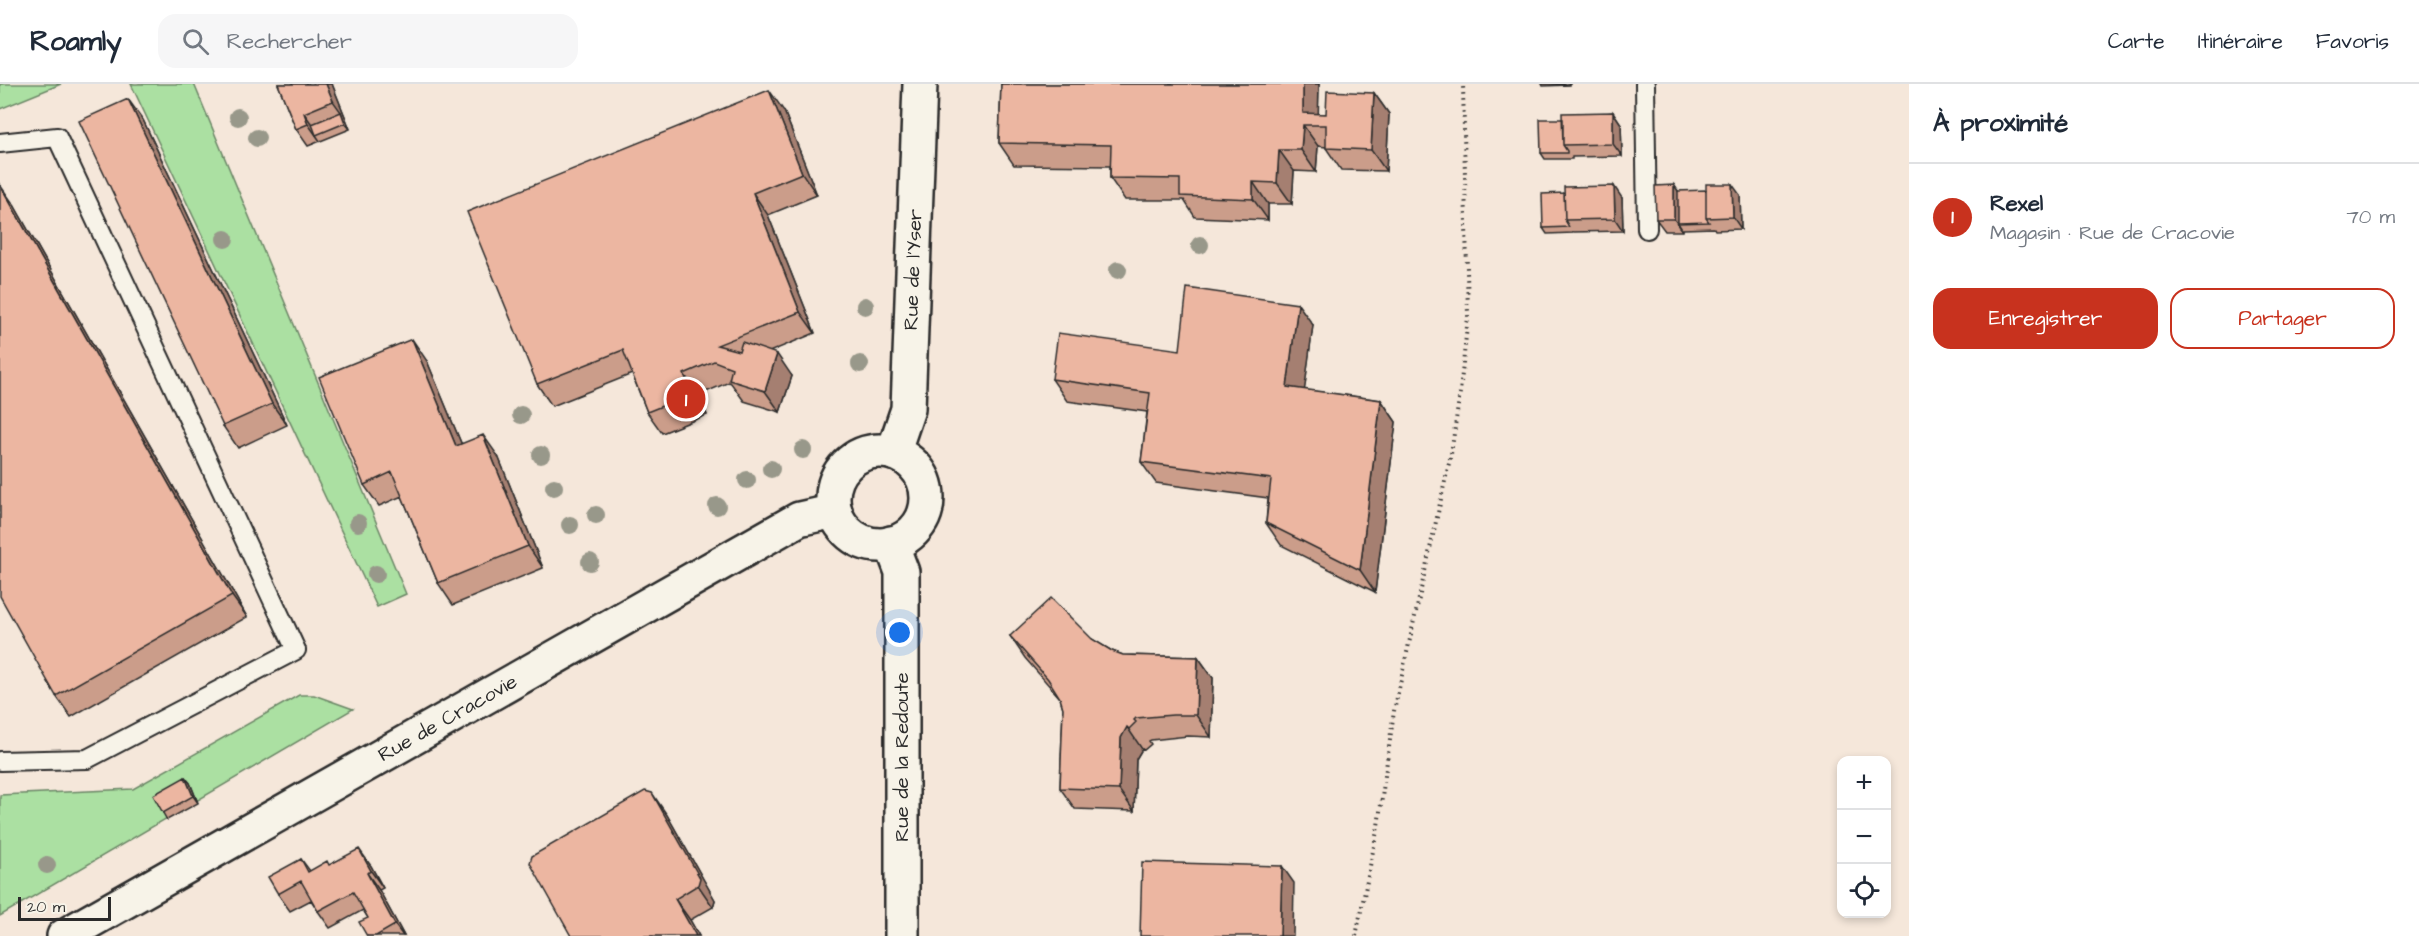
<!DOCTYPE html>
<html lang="fr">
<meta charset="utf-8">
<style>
body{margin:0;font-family:"Architects Daughter",sans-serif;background:#f6f6f7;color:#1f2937}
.controls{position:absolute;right:18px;bottom:18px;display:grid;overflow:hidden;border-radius:12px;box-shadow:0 3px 9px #0003}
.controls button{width:54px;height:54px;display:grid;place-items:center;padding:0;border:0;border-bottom:2px solid #e0e1e3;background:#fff;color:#1f2937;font:30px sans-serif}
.scale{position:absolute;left:18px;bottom:15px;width:93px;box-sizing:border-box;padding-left:6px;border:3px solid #2b2b2b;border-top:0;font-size:16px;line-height:21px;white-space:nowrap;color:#2b2b2b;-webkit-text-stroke:4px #f7f3e8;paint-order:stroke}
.you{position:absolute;left:900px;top:549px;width:21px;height:21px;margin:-15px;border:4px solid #fff;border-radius:50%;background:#1a73e8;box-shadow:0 0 0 9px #1a73e833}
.badge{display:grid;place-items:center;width:39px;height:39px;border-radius:50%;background:#c8321e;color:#fff;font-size:20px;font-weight:700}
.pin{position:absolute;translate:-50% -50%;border:3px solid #fff;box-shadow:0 2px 6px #0006}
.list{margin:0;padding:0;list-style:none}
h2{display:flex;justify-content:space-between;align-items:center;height:78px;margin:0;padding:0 24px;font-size:26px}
h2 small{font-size:20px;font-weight:400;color:#747a83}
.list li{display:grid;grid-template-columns:39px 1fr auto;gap:18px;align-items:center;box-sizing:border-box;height:108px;padding:0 24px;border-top:2px solid #e0e1e3}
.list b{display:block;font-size:22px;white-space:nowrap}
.list p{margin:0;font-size:20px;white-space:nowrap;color:#747a83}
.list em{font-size:20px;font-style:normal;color:#747a83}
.actions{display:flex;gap:12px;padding:18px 24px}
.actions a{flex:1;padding:14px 0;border:2px solid #c8321e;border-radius:18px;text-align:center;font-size:21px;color:#c8321e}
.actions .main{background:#c8321e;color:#fff}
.icon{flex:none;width:33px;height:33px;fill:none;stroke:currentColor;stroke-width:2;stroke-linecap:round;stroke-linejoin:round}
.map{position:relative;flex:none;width:1909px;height:852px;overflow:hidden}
header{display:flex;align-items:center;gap:36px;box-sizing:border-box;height:84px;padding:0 30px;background:#fff;border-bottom:2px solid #e0e1e3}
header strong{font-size:28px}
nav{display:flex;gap:33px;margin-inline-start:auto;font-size:21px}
.search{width:420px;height:54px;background:#f6f6f7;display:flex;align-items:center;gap:15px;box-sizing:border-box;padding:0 21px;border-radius:18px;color:#747a83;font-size:22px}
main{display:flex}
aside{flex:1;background:#fff}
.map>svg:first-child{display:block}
.green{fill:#abe0a2;stroke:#6b8666;stroke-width:1.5}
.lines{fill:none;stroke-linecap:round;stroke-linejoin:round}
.lane-casing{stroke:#2b2b2b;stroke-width:22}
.street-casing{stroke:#2b2b2b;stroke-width:38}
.path{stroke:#2b2b2b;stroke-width:4;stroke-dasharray:1.5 4.5;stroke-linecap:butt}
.lane{stroke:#f7f3e8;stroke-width:18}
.street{stroke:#f7f3e8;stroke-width:33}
.tree{fill:#98988a}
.wall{fill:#cb9d8a;stroke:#2b2b2b;stroke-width:1.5}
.shaded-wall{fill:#a57f71;stroke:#2b2b2b;stroke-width:1.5}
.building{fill:#ecb6a1;stroke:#2b2b2b;stroke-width:1.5}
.labels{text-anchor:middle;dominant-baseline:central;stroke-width:6;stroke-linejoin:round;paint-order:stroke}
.street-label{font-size:20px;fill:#2b2b2b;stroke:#f7f3e8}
</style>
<header>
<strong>Roamly</strong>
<div class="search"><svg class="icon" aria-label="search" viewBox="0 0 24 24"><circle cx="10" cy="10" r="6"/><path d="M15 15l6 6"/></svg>Rechercher</div>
<nav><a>Carte</a><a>Itinéraire</a><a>Favoris</a></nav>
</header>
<main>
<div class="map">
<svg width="1909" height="852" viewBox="0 0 1909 852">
<rect width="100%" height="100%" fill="#f5e7da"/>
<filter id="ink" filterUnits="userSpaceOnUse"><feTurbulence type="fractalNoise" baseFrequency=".0167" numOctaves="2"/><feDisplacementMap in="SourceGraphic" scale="12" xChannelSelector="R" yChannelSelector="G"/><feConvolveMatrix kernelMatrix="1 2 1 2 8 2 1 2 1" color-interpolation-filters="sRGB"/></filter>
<g filter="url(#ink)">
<path class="green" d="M0,0h61l-61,25z
M131,0h63l212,510 -29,13z
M299,611h15l39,14 -353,207v-121l133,-6z"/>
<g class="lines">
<defs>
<path id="lane" d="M1645,0l2,145
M0,59l57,-6 239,513 -209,109 -87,2"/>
<g id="street">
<circle cx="880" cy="414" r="47"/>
<path id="s1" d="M893,369l15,-44 12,-325"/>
<path d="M891,459l11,29v364"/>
<path id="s2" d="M64,852l735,-417 36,-8"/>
</g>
</defs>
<use href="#lane" class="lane-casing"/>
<use href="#street" class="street-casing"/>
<path class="path" d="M1356,852l22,-110 16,-115 57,-257 9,-62 8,-75 -5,-233"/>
<use href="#lane" class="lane"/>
<use href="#street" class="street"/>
</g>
<g class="tree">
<circle cx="238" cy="33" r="9"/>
<circle cx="257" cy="54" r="9"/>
<circle cx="225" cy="155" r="9"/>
<circle cx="1200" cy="161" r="9"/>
<circle cx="1118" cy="186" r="9"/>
<circle cx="865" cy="222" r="9"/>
<circle cx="860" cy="280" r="9"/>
<circle cx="521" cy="331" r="9"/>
<circle cx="803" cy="366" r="9"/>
<circle cx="541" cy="371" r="9"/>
<circle cx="771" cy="385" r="9"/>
<circle cx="747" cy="396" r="9"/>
<circle cx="554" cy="403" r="9"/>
<circle cx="717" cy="422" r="9"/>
<circle cx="596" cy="431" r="9"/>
<circle cx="358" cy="439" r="9"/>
<circle cx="570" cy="441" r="9"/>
<circle cx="590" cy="478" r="9"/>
<circle cx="376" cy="490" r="9"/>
<circle cx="47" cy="781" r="9"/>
</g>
<path class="wall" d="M278,0h54l18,45 -42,17 -12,-17z
M1001,0h318l-1,30h8l48,-21 15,21 -3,57 -45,-1 -15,-22v-1l-8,-1 -2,26 -22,-1 -2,33h-24v16l-73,-3 -11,-17h-59l-15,-22v-12l-96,-1 -15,-22z
M1542,0h28v1l-27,1z
M784,27l33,84 -49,20 47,118 -46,19 23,24 -12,36 -36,-11 -13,-18 -2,-1 -30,13 8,20 -45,18 -15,-21 -15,-38 -80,32 -15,-22z
M1613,28l8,12 1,32 -50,1v2h-27l-4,-6 22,-34z
M143,36l144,305 -49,23 -15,-22z
M1674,101l4,6 62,4 1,34 -26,1 -1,-2 -31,1v2h-18l-9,-12z
M1622,114l1,33 -50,1v1l-26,1 -4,-6z
M14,121l233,412 -176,100 -15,-21z
M1313,241l-9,65 77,10 15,22 -21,170 -94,-47 -15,-22 2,-25 -112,-15 -15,-21 6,-50 -80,-11 -15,-22 128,-29z
M427,277l34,82 37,13 45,112 -90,37 -15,-22 -36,-87 -23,10 -15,-21z
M1010,552l82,3 20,12 11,4 75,2 15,21 -2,59 -23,-1 -37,4 -2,1 2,3 -7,6 -2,-1 -6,10 -2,52 -59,-2 -15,-21 3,-80 -3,-10 -35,-40z
M185,693l5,6 8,20 -31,17 -4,-7z
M667,731l48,85 -2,7 -23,13 9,16h-128z
M301,775l9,12 20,-6 41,1 12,22 -4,2 25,46h-37l1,-18 -5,-8 -33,18 -12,-17 -7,-11 -21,11 -12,-17z"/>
<path class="shaded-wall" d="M326,0h6l18,45 -5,-6 -4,-11 -8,-11z
M1303,0h16l-1,41 -15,-12z
M769,6l15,21 33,84 -15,-22z
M1374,9l15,21 -3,57 -15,-21z
M128,15l15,21 144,305 -15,-21z
M1613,28l8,12 1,32 -9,-12z
M304,29l12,17v5l4,6 -12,-17z
M1303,41l15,21 -2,26 -15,-22z
M1279,66l15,21 -2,33 -15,-21z
M1253,98l15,22v16l-15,-21z
M1732,100l8,11 1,34 -8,-12z
M0,101l14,20 233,412 -15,-21z
M1674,101l8,12 -4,26 5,8 -9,-12z
M1614,102l8,12 1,33 -8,-12z
M753,109l15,22 47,118 -15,-21z
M1298,220l15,21 -11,84 -15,-22z
M412,255l15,22 44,106 -15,-21z
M777,270l15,22 -12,36 -15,-21z
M684,290l15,21 8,20 -15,-21z
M1381,316l15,22 -21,170 -15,-22z
M483,351l15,21 45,112 -15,-22z
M1198,573l15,21 -2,59 -15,-22z
M1127,643l15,22 -6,10 -2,52 -15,-21 2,-52z
M185,693l5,6 8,20 -5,-7z
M652,709l15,22 48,85 -2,7 -15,-22z
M359,765l12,17 12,22 -12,-17z
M1282,782l12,17 -1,53h-13z
M367,789l12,17 25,46h-1l-8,-11z
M675,815l15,21 9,16h-3z"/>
<path class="building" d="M278,0h48l7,17 -29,12 4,11 -12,5z
M1001,0h302v29l23,1 1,-23 47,2 -3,57 -45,-2v-23h-23l-2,25h-22l-2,33 -24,-1v17l-73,-3v-17l-70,-1 1,-33 -112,-2z
M769,6l33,83 -49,20 47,119 -83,33 22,6 3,-9 35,12 -12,37 -36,-11 3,-12 -18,-7 -30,13 8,20 -45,18 -24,-62 -86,34 -70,-172z
M128,15l144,305 -49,22 -144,-305z
M341,28l4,11 -29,12 -4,-11z
M1613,28v32l-50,1 -1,-32z
M1540,35h23v26l4,6v2h-26z
M1706,100h26l1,33 -27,1z
M0,101l232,411 -176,100 -56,-100z
M1674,101v34h-18l-1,-33z
M1614,102l1,33 -50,1 -1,-33z
M1706,106v28l3,4 -31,1v-32z
M1564,109l1,27 4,7 -26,1 -1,-34z
M1187,204l111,16 -11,83 94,13 -21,170 -94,-47 5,-44 -130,-17 9,-69 -98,-14 6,-46 122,17z
M412,255l44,107 27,-11 45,111 -90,37 -46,-111 -28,13 -45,-108z
M1051,514l41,41 20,12 11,4 75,2 -2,58h-23l-37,3 -2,2 2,2 -7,7 -2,-2 -6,11 -2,52 -59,-2 3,-80 -3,-10 -12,-19 -38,-43z
M185,693l8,19 -30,17 -10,-18z
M645,707l7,2 48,85 -2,7 -23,14 21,37h-125l-41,-73 2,-7z
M359,765l12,22 -4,2 28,52 -19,11h-9l-8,-14 9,-4 -15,-26 -35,19 -17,-30 -23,13 -10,-17 33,-18 7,13 19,-11 2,4z
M1142,778l140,4 -2,70h-140z"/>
</g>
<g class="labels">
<g class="street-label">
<text stroke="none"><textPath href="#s1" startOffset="186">Rue de l'Yser</textPath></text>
<text stroke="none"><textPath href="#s2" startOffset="441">Rue de Cracovie</textPath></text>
<text transform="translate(902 673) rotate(-90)">Rue de la Redoute</text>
</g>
</g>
</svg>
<div class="controls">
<button>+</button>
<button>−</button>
<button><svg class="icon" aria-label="locate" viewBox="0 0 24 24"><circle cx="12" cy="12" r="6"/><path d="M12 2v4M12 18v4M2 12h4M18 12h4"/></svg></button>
</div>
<div class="scale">20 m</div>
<div class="you"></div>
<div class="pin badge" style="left:686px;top:315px">1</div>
</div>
<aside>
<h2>À proximité<small></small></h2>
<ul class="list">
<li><span class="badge">1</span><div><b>Rexel</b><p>Magasin · Rue de Cracovie</p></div><em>70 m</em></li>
</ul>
<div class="actions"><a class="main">Enregistrer</a><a>Partager</a></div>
</aside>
</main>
